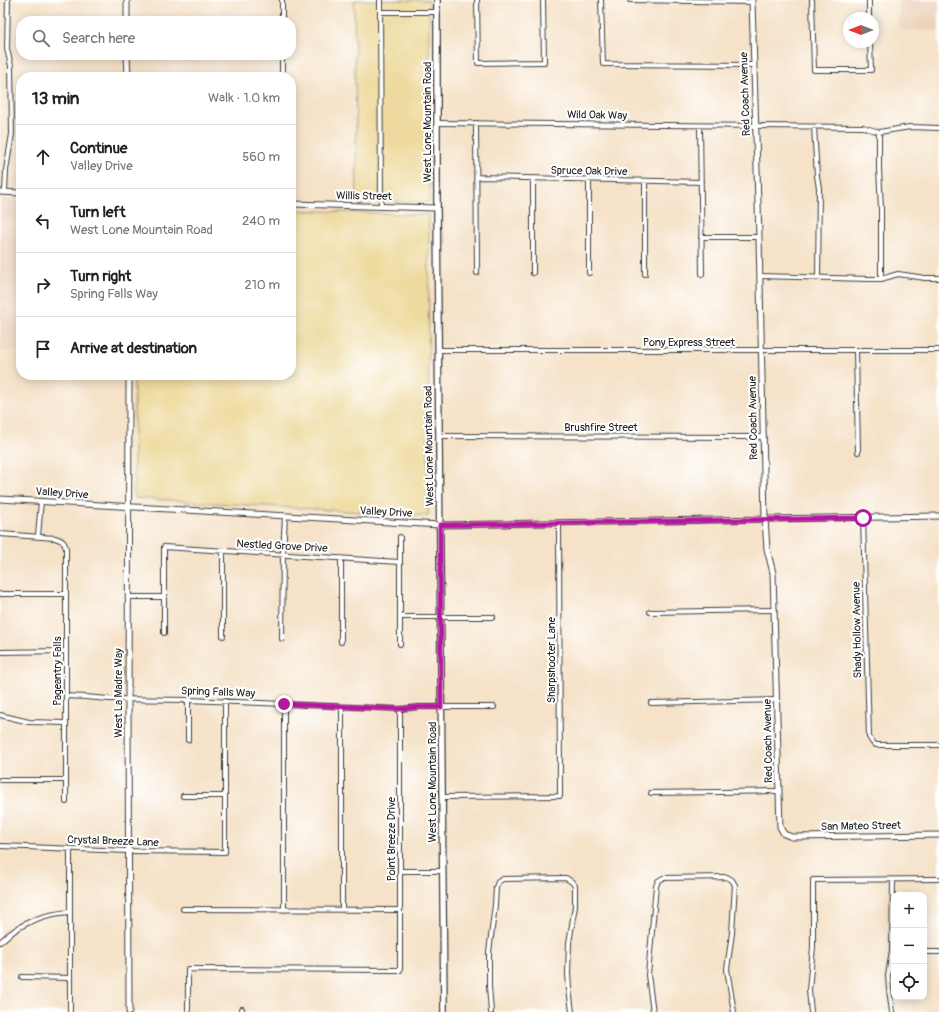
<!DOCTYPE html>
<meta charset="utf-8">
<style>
body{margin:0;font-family:Pangolin,sans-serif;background:#f2f2f2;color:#222}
.controls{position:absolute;right:12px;bottom:12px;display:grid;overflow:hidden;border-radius:8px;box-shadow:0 2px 10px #0003}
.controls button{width:36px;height:36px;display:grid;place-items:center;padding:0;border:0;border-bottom:1px solid #e0e0e0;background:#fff;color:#222;font:20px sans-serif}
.compass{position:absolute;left:843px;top:12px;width:36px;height:36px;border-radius:50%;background:#fff;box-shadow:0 2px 10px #0003;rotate:270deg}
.stop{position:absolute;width:12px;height:12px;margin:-9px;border:3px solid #b5179e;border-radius:50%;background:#fff}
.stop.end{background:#b5179e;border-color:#fff;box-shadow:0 1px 4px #0008}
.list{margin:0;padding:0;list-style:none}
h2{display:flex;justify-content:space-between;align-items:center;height:52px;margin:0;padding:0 16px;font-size:17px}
h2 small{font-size:13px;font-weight:400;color:#767676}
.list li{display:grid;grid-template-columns:26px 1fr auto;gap:12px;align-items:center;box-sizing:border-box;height:64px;padding:0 16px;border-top:1px solid #e0e0e0}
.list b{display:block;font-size:15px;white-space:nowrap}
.list p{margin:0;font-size:13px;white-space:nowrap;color:#767676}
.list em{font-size:13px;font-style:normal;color:#767676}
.icon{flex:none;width:22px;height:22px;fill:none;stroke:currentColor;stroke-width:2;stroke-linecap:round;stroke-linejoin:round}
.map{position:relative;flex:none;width:939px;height:1012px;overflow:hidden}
.search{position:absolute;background:#fff;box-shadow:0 2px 10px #0003;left:16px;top:16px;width:280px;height:44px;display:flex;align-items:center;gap:10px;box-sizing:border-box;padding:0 14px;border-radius:16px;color:#767676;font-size:15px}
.panel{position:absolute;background:#fff;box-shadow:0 2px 10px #0003;left:16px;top:72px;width:280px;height:308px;border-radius:16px}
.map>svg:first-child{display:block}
.built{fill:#ecd2b9}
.sand{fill:#eeda9e;stroke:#857b5d}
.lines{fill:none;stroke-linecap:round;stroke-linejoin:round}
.minor-casing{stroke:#3d3a36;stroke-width:6}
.tertiary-casing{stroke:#3d3a36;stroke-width:7}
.secondary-casing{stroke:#3d3a36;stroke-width:8}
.minor{stroke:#fff;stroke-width:4}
.tertiary{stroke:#fff;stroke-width:5}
.secondary{stroke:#fff;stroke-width:5.5}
.route{stroke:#b5179e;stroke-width:5}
.labels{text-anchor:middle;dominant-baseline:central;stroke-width:4;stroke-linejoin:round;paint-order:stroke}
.street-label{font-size:11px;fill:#1c1c1c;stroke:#fff}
</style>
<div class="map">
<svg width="939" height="1012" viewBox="0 0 939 1012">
<rect width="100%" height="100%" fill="#fff"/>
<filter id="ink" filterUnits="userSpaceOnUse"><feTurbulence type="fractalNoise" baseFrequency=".025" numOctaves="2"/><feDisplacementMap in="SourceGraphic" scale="8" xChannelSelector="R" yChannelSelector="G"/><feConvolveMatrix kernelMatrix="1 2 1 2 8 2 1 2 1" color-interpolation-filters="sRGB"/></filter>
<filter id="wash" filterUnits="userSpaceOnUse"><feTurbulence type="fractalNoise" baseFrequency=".012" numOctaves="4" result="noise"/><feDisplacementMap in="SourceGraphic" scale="16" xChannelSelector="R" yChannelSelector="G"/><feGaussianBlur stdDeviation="0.9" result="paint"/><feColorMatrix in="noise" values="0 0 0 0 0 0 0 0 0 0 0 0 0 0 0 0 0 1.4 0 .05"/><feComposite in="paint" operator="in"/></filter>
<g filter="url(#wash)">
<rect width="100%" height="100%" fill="#f5e2c8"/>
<path class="built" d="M899,0h40v31l-40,-1z
M0,200h21v151h-21z"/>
<path class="sand" d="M354,0h75l1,202 -73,-2z
M291,210l138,5 -1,301 -294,-18v-123h157z"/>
</g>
<g filter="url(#ink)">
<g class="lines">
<defs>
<path id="minor" d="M380,0l1,206
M477,0l1,63 66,-1 -1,-62
M601,0l2,64 151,1
M630,0l122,2
M812,0l2,70h57l-1,-28
M869,0v18
M380,12h57
M282,21v-21
M282,55v22
M437,123l426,4 16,5 31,-5 29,1
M476,123l1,150
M700,126l2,148
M814,127l3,49 2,12 -1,90
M879,132v36l2,41v70
M477,177l224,5
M533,178v95
M5,192l1,-22 6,-36 -1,-68 -4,-17 1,-49
M701,237h58
M589,273v-93
M645,274v-93
M760,276l108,3h13l17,-5 27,4h14
M438,350h501
M856,351l2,101
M439,436l325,1
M863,517l6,220 3,5 4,3h63
M0,534l55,4c7,2 10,4 11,11v253
M38,536l3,-35
M0,594h66
M128,597h36
M650,612l125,-2
M400,617h93
M164,633v-86l235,15
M223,636v-85
M282,639l1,-84 2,-39
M341,642v-84
M400,644v-107
M0,652l66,-1
M66,696l19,1 24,2 79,1 212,9 19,-2h75
M651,703l126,-3
M284,704v206
M342,707v203
M0,715l29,7 37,1
M188,740v-40
M0,780h66
M651,793l128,-2
M183,796h42
M442,797l118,-1 -1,-273
M0,846l128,5 97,1v-151
M70,849v163
M400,871h42
M183,909l217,1
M0,942c21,-19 42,-28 70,-30
M924,952h15
M22,977l48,1
M242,1009v3
M188,1012v-43l212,1v-261
M491,1012l-2,-26v-34l6,-47 1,-18 2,-5 5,-3 63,-1 6,4 3,4v20l-6,37 -1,30 1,16 3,23
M653,1012l-5,-37 8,-89 2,-5 5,-3 64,-1 5,3 3,5 -3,48 -5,36 7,43
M811,1012l-2,-22 4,-43v-67l126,-1
M892,1012l-3,-23 -1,-13 4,-26 1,-70"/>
<path id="tertiary" d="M127,0v21
M752,0l7,237 6,282 2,30 6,24 7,254 4,7 8,3 147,-2
M127,55l1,22
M0,192l21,1
M291,204l146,4
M0,499l440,26 499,-9
M129,1012l-1,-312 1,-325"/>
<path id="secondary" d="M437,0v208l7,804"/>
</defs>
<use href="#minor" class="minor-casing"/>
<use href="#tertiary" class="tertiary-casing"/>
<use href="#secondary" class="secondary-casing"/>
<use href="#minor" class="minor"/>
<use href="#tertiary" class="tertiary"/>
<use href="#secondary" class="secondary"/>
</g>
</g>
<g class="lines" filter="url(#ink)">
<path class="route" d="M284,704l116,5 19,-2h22l-1,-182 423,-7"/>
</g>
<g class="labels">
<g class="street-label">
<text transform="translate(745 94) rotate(-92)">Red Coach Avenue</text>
<text transform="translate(597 115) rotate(1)">Wild Oak Way</text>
<text transform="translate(427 122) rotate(-90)">West Lone Mountain Road</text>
<text transform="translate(589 171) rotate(1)">Spruce Oak Drive</text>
<text transform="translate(364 196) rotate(1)">Willis Street</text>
<text x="689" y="342">Pony Express Street</text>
<text transform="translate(753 418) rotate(-91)">Red Coach Avenue</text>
<text x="601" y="427">Brushfire Street</text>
<text transform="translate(429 446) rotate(-91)">West Lone Mountain Road</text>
<text transform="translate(62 493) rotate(4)">Valley Drive</text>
<text transform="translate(386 512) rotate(3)">Valley Drive</text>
<text transform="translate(282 546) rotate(3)">Nestled Grove Drive</text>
<text transform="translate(857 630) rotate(-91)">Shady Hollow Avenue</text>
<text transform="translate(551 660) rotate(-90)">Sharpshooter Lane</text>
<text transform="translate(57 671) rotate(-90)">Pageantry Falls</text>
<text transform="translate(218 692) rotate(2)">Spring Falls Way</text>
<text transform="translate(118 693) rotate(-90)">West La Madre Way</text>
<text transform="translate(768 741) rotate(-91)">Red Coach Avenue</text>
<text transform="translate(432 782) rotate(-90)">West Lone Mountain Road</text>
<text transform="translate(861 826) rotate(-1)">San Mateo Street</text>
<text transform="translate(391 839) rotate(-90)">Point Breeze Drive</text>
<text transform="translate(113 841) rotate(2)">Crystal Breeze Lane</text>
</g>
</g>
</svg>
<div class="controls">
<button>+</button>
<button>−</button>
<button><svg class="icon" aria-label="locate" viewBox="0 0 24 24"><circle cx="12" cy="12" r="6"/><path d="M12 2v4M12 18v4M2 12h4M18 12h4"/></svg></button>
</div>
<svg class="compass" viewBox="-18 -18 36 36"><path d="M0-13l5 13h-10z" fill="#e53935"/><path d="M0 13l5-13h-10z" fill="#767676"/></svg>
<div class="stop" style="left:863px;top:518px"></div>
<div class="stop end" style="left:284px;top:704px"></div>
<div class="search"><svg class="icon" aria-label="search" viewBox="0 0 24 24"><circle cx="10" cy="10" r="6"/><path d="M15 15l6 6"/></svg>Search here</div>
<section class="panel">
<h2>13 min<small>Walk · 1.0 km</small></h2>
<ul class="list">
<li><svg class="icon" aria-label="ahead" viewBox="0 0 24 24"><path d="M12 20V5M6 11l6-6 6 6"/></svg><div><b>Continue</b><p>Valley Drive</p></div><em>560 m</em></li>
<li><svg class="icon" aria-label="left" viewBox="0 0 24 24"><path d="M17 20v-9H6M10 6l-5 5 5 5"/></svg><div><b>Turn left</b><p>West Lone Mountain Road</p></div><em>240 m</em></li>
<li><svg class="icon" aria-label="right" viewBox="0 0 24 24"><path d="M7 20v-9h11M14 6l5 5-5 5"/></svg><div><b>Turn right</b><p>Spring Falls Way</p></div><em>210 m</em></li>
<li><svg class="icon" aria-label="arrive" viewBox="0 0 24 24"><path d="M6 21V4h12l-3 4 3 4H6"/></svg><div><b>Arrive at destination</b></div></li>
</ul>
</section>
</div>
